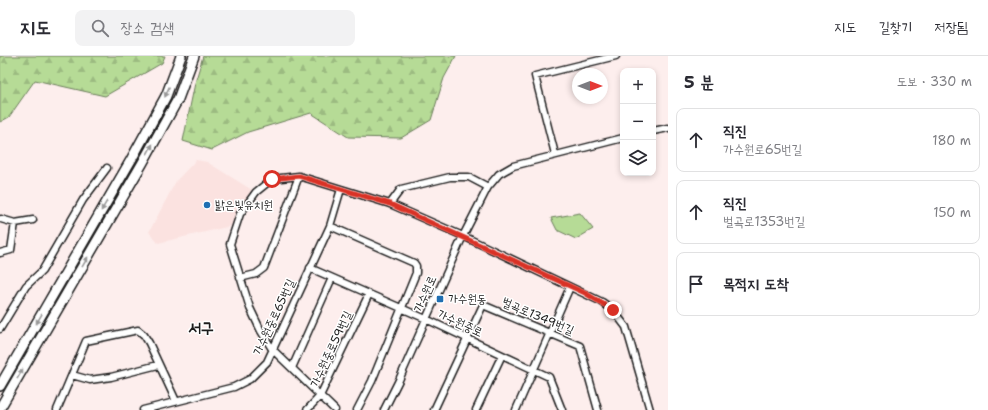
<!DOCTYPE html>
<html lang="ko">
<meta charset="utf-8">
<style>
body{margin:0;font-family:"Shantell Sans","Poor Story",sans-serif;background:#f2f2f3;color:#2b2b33}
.controls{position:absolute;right:12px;top:12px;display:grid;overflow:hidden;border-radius:8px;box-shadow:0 2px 6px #0003}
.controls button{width:36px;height:36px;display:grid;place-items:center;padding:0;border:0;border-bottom:1px solid #e1e1e2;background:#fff;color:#2b2b33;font:20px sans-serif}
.compass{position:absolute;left:572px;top:12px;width:36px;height:36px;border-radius:50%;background:#fff;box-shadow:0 2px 6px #0003;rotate:90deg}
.stop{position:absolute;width:12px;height:12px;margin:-9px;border:3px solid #d93025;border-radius:50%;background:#fff}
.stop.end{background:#d93025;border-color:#fff;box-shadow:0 1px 4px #0008}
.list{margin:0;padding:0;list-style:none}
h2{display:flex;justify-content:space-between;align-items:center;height:52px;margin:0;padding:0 16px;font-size:17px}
h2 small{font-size:13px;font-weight:400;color:#7c7c81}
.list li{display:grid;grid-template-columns:26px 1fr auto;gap:12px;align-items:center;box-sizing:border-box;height:64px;margin:0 8px 8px;padding:0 8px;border:1px solid #e1e1e2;border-radius:8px}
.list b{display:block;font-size:15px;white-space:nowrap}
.list p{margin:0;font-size:13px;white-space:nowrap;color:#7c7c81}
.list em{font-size:13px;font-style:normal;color:#7c7c81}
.icon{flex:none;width:22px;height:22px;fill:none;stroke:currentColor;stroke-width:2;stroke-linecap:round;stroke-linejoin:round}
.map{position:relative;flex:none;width:668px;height:354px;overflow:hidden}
header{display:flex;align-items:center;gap:24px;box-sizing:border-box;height:56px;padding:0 20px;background:#fff;border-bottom:1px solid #e1e1e2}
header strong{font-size:19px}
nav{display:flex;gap:22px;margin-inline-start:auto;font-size:14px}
.search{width:280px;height:36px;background:#f2f2f3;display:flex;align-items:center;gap:10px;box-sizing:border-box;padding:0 14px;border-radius:8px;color:#7c7c81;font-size:15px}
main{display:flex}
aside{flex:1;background:#fff}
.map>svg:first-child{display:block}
.built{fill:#fbe2e0}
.forest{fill:url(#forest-firs);stroke:#697c59}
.green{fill:#b6db96;stroke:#697c59}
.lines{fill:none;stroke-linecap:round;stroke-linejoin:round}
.minor-casing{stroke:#1c1c1c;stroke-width:9}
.secondary-casing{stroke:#1c1c1c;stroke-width:12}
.minor{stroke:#fff;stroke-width:6}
.secondary{stroke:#fff;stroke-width:9}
.oneway{fill:#999}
.route{stroke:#d93025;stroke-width:5}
.poi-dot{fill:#1f6fb2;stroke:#fff;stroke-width:1.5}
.labels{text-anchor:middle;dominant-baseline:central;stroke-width:3;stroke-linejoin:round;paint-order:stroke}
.poi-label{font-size:12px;fill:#1c1c1c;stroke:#fff;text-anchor:start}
.street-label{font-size:12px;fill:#1c1c1c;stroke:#fff}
.district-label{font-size:16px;font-weight:bold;fill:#1c1c1c;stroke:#fff}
</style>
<header>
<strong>지도</strong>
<div class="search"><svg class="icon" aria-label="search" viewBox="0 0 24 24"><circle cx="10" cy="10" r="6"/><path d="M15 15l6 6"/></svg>장소 검색</div>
<nav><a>지도</a><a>길찾기</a><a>저장됨</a></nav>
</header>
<main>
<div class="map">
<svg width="668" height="354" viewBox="0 0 668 354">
<defs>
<pattern id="forest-firs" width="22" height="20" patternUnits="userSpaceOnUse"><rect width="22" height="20" fill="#b6db96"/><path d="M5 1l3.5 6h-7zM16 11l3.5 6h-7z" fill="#9cbb81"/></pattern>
</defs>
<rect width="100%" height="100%" fill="#fdeeed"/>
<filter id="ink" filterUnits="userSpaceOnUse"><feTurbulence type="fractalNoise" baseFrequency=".025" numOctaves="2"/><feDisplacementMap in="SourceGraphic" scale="8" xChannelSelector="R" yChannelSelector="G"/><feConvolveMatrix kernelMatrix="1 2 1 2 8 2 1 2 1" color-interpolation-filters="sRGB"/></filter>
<g filter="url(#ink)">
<path class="built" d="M196,104l11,2 45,28 -21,36 -73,17 -9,-11 27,-51z"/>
<path class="forest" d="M0,0h165l-3,7 -57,33 -70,-16 -26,37 -9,5z
M203,0h253l-12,22 -13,42 -30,18 -53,-1 -37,-24 -63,19 -36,18 -29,-9 12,-58z"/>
<path class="green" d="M580,157l13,16 -17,10 -19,-9 -6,-12z"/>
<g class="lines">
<defs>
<path id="minor" d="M653,75l15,-3
M555,98l-20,-78 81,-20
M390,148l11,-15 49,-12h19l19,10
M1,163l14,4 18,-3
M330,170l84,37 2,3v7l-44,108 -15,29
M0,197l11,-3 4,-27
M310,212l116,51 123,58 13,33
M240,222l16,-4 8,-6 35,-92
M0,273l26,-43 16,-15 41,-71 24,-32
M292,312l40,-90
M72,319l18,5 21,-3 47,-12
M57,354l29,-69 52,-11 6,5 5,8 27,58
M143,354l91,-23 16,-8 17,-17 63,-136 11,-37
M307,354l13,-14 49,-102
M335,354l-63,-61 -11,-18 -11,-23 -20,-64 10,-30 16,-22 16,-13 27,-3 91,28 73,32 139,66 11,8 13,17 24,83
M384,354l15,-30 64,-144 25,-49 11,-13 14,-8 110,-28
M434,354l49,-105 97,41 18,64
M476,354l26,-55
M516,354l54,-123"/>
<path id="secondary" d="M0,330l131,-226 35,-64 15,-40
M0,352l142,-244 36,-65 16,-43"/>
</defs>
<use href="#minor" class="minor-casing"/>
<use href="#secondary" class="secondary-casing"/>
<use href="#minor" class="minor"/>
<use href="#secondary" class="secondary"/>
</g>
<defs><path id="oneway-solid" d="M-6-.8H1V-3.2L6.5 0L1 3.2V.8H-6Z"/></defs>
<g class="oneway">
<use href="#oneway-solid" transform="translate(167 36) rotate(113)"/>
<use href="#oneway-solid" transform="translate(150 93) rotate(-61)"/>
<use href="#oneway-solid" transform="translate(104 150) rotate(120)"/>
<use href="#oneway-solid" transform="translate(85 206) rotate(-60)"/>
<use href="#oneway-solid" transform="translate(39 263) rotate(120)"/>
<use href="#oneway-solid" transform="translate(20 318) rotate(-60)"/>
</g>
</g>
<g class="lines" filter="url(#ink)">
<path class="route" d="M272,123l27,-3 91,28 195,89 28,17"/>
</g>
<g class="poi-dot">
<circle cx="207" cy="149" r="4"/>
<rect x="436" y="239" width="8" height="8" rx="2"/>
</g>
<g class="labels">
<g class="poi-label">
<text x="215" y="149">밝은빛유치원</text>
<text x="448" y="243">가수원동</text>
</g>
<g class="street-label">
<text transform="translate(425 238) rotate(-66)">가수원로</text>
<text transform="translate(538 260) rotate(23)">벌곡로1349번길</text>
<text transform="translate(274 261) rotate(-65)">가수원중로65번길</text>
<text transform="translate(460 267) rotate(25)">가수원중로</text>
<text transform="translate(331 293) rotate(-65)">가수원중로59번길</text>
</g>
<g class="district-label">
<text x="201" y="271">서구</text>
</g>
</g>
</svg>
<div class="controls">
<button>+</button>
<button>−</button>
<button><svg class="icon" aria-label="layers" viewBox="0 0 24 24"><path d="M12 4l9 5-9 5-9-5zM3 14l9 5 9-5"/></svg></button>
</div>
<svg class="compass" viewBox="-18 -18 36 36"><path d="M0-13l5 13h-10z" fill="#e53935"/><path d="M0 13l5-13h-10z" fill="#7c7c81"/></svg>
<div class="stop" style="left:272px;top:123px"></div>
<div class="stop end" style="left:613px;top:254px"></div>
</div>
<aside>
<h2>5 분<small>도보 · 330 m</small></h2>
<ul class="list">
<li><svg class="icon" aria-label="ahead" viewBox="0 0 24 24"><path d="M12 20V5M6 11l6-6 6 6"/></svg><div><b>직진</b><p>가수원로65번길</p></div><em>180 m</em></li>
<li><svg class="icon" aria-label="ahead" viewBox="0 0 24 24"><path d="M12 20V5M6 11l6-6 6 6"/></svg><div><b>직진</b><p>벌곡로1353번길</p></div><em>150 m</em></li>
<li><svg class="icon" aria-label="arrive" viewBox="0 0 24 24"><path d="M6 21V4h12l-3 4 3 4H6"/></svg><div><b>목적지 도착</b></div></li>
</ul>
</aside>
</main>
